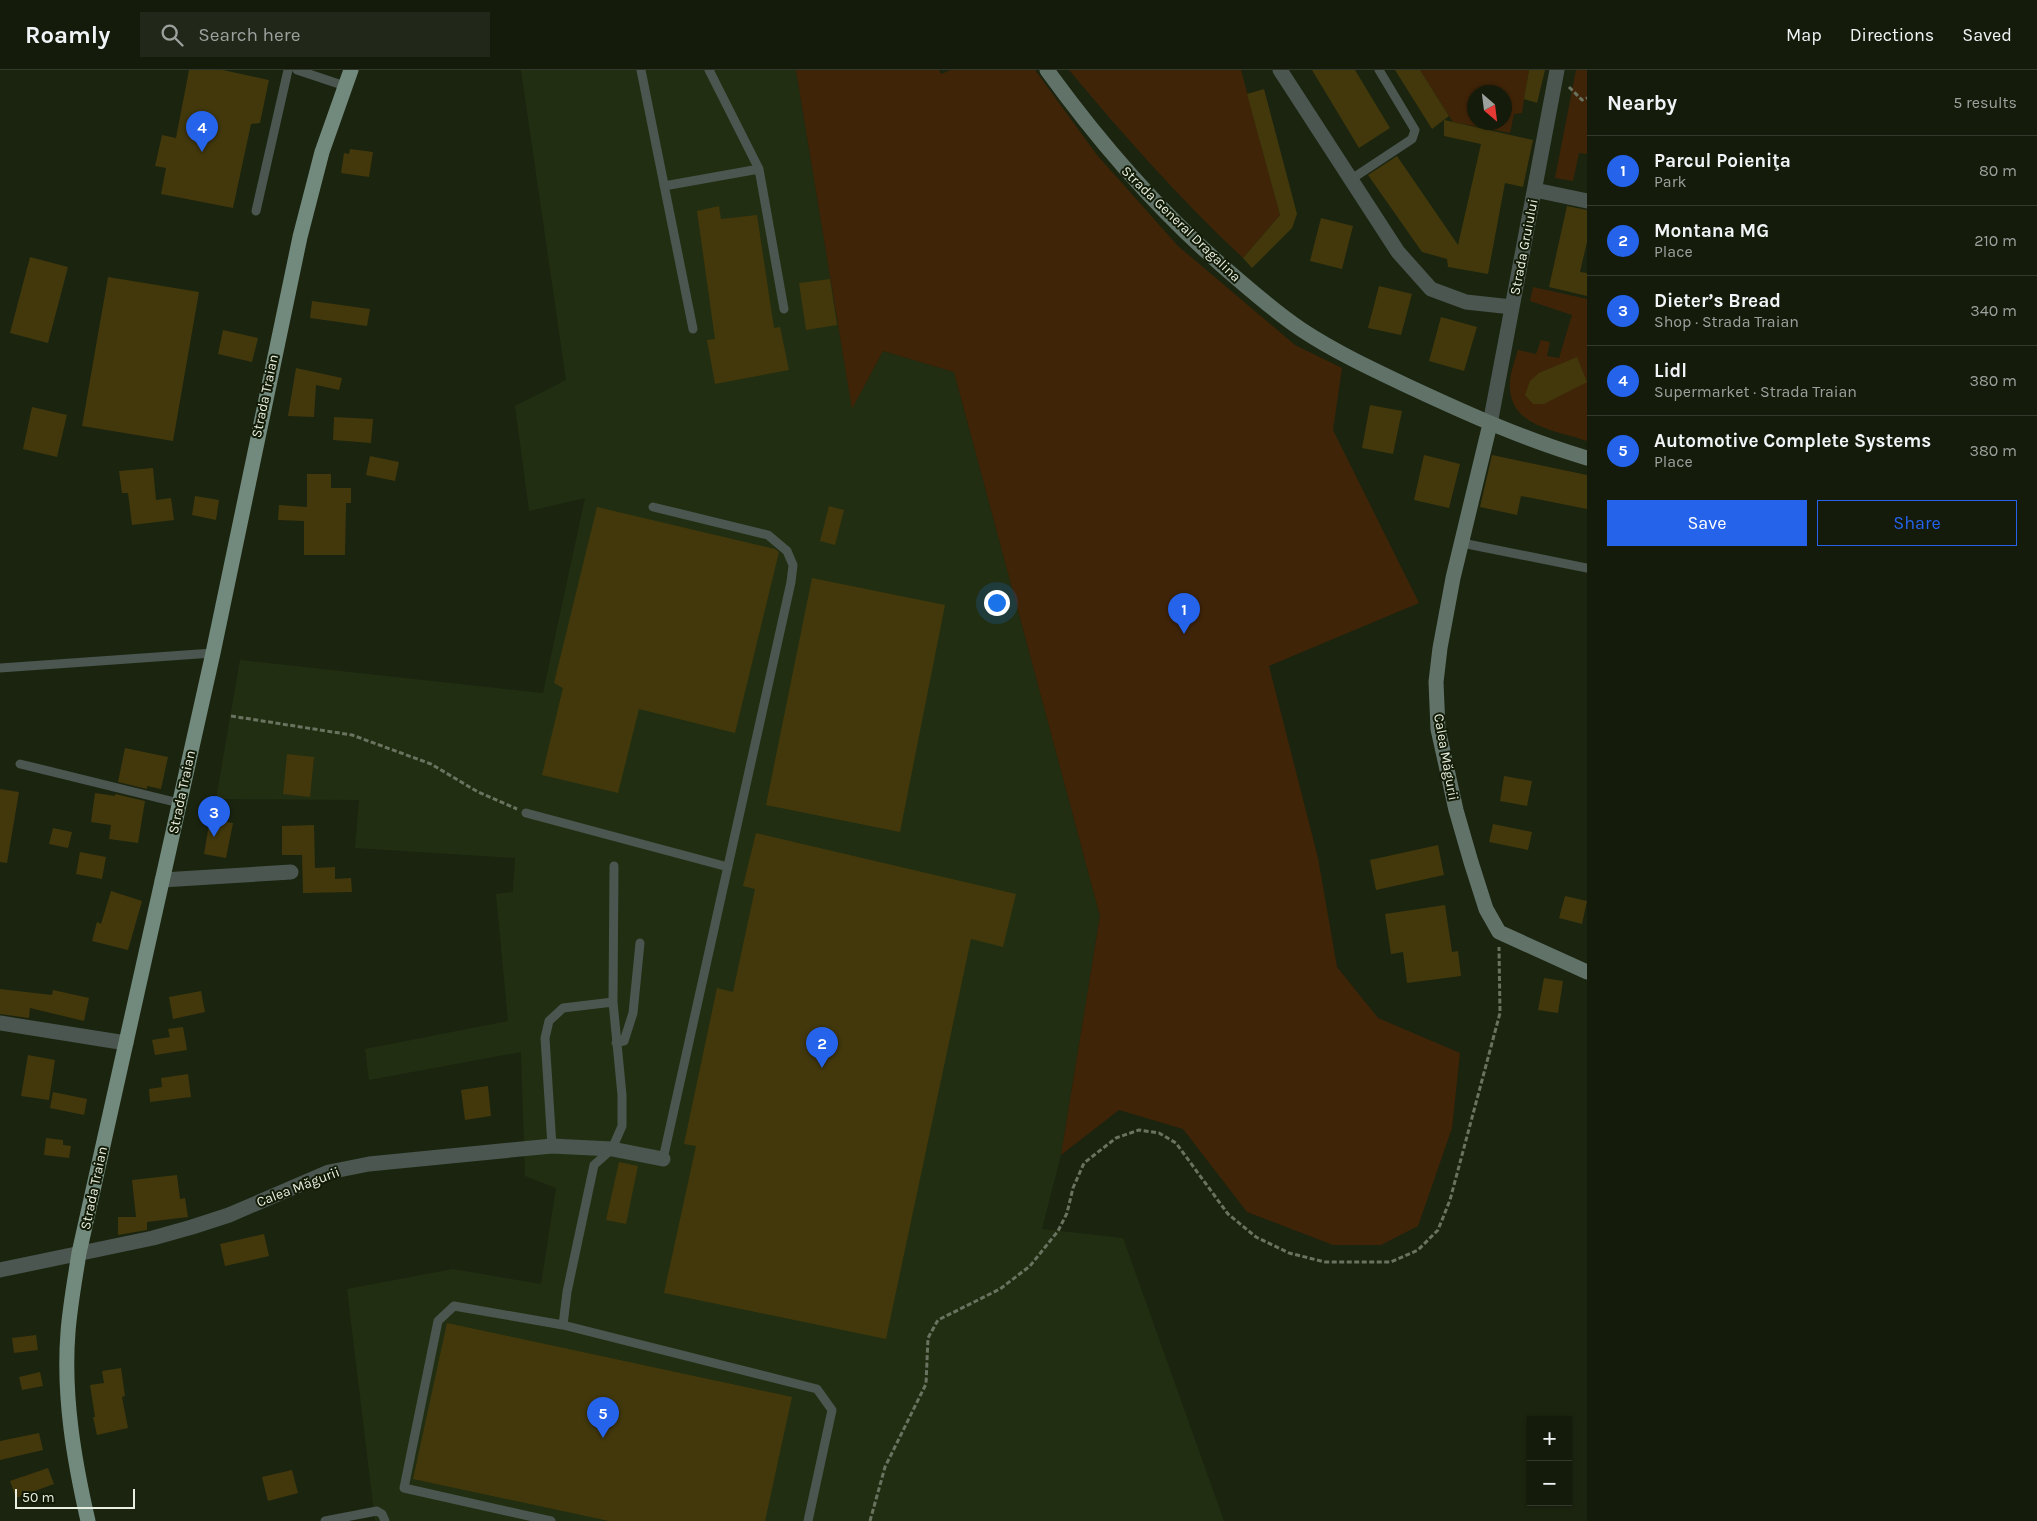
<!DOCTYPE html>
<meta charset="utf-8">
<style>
body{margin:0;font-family:Karla,sans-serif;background:#212819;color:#f1f3f6}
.controls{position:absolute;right:15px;bottom:15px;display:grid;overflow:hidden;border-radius:0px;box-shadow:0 1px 4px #0004}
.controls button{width:45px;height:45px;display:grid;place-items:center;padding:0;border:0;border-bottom:1px solid #33392c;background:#141b0b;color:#f1f3f6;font:25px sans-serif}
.compass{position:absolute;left:1467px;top:15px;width:45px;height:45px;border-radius:50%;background:#141b0b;box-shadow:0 1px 4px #0004;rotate:152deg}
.scale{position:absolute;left:15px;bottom:12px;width:120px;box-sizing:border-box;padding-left:5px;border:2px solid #e8eee0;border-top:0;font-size:14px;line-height:18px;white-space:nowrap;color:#e8eee0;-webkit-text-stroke:4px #121b06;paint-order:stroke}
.you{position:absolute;left:996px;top:532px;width:18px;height:18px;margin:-12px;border:4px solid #fff;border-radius:50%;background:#1a73e8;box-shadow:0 0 0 8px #1a73e833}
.badge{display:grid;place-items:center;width:32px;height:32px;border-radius:50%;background:#2563eb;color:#fff;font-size:16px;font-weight:700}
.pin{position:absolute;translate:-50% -41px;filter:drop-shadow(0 1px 2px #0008)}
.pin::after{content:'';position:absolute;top:26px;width:18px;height:15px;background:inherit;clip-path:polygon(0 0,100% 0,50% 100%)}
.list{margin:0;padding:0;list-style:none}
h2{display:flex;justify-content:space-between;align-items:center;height:65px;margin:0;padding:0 20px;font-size:21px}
h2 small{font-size:16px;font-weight:400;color:#9da19d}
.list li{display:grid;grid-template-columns:32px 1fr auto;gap:15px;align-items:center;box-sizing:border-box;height:70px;padding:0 20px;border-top:1px solid #33392c}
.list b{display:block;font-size:19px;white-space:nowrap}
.list p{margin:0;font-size:16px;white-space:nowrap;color:#9da19d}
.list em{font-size:16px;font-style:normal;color:#9da19d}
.actions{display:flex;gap:10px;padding:15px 20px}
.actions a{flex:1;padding:11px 0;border:1px solid #2563eb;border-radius:0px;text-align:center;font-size:18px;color:#2563eb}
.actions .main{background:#2563eb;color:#fff}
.icon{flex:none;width:28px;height:28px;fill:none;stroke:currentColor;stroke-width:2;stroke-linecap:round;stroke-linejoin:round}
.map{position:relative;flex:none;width:1587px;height:1451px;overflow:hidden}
header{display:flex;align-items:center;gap:30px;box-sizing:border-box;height:70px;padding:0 25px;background:#141b0b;border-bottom:1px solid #33392c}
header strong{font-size:24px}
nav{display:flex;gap:28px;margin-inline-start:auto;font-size:18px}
.search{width:350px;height:45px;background:#212819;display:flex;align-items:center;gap:12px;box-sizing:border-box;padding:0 18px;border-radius:0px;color:#9da19d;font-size:19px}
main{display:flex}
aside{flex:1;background:#141b0b}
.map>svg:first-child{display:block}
.built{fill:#222e11}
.green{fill:#3f2408;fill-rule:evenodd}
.building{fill:#42380c}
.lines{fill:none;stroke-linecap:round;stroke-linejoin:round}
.path{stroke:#6a7260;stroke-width:3;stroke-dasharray:5 2.5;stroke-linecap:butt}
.lane{stroke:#4a564f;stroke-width:9}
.street{stroke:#4a564f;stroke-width:15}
.secondary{stroke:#617369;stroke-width:15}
.primary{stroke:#728a7d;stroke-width:15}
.labels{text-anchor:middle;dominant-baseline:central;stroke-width:4;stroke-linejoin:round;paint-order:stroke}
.street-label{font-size:14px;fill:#e8eee0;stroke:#121b06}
</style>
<header>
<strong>Roamly</strong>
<div class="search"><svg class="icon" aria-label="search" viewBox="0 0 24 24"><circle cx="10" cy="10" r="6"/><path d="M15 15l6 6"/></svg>Search here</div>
<nav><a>Map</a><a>Directions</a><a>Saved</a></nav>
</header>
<main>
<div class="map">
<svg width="1587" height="1451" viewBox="0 0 1587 1451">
<rect width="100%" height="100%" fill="#1b240f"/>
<path class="built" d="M521,0h275l56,338 31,-57 71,21 146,544 -39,239 -19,74 81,9 101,283h-849l-28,-232 106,-20 88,15 15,-96 -31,-12 -4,-124 -152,28 -4,-31 143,-28 -12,-127 17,-2 2,-34 -160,-10 4,-48 -143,-1 24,-139 303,33 42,-195 -56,13 -14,-105 51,-26z"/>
<path class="green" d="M796,0h143l2,4 10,-4h84l62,85 81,91 117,99 47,23 -9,62 86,173 -150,63 49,192 19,109 41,51 82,35 -8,75 -34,98 -37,19h-48l-86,-33 -64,-83 -64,-19 -58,45 39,-239 -146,-544 -71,-21 -31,58z
M1069,0h172l39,145 -37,43c-63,-59 -119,-122 -174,-188z
M1420,0h109l-7,43 -8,1 -4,19 -57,-11zM1474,22h30v30h-30z
M1576,0h11v84l-8,-1 -6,28 -18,-3z
M1533,217l54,12v142c-35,-12 -80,-15 -77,-60 1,-10 5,-21 8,-31l18,4 5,-14 9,2 -3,14 12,2 13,-43 -42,-14z"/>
<path class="building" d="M189,0h34l46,10 -9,43 -9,1 -18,84 -72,-14 5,-26 -11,-2 7,-31 14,3z
M1312,0h43l35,58 -31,20z
M1395,0h25l29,46 -17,13z
M1529,0h16l-8,33 -13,-4z
M1264,19l33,125 -5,14 -40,40 -9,-10 37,-43 -33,-121z
M1444,50l89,20 -10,47 -18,-4 -17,91 -40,-7 -1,-8 -25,-7 -54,-77 29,-19 61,89 23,-101 -37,-8z
M350,79l23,3 -4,25 -28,-4 3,-20 5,1z
M719,136l2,13 36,-4 17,113 6,-1 9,43 -74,14 -8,-44 8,-1 -18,-128z
M1567,136l20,4v32l-7,30 7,1v23l-38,-9z
M1321,148l32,8 -11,43 -32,-8z
M30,187l38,10 -20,76 -38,-10z
M108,207l91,15 -26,149 -91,-15z
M830,209l7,46 -31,5 -7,-47z
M1379,216l33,8 -11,41 -33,-7z
M312,231l58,8 -3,17 -57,-8z
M1441,247l36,10 -13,44 -35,-10z
M223,260l35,8 -6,24 -34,-8z
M1577,287l10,25 -43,22h-11l-8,-9 5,-14 9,-8z
M296,298l46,10 -3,12 -23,-5 -2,32 -26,-1z
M1370,335l32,6 -9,43 -31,-6z
M32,337l35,8 -10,42 -34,-8z
M334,347l39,2 -2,24 -38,-3z
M1424,385l36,9 -11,44 -35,-8z
M1492,385l95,20v34l-66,-13 -4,19 -37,-8z
M370,386l29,6 -4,19 -29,-6z
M153,398l3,32 15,-2 3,22 -42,5 -4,-32h-6l-3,-22z
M307,404h24v14h20v15h-5l-1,52h-41v-34l-26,-1 1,-15 28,2z
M195,426l24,4 -3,20 -24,-5z
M829,436l15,4 -9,35 -15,-4z
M597,437l178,42 4,3 -44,181 -96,-24 -21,84 -76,-18 21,-87 -9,-5z
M812,508l133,27 -45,227 -134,-27z
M125,678l43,9 -7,32 -14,-3v3l-29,-7z
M287,684l27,3 -4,40 -27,-3z
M1504,706l28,5 -5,25 -27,-5z
M0,719l19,3 -12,71 -7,-1z
M95,723l20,3v-2l30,7 -7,42 -29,-4 2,-14 -20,-3z
M210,749l23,4 -7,35 -22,-4z
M1493,754l39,8 -4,18 -39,-8z
M314,755l1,43 20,-1v12l16,-1 1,14 -49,1 -1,-38h-20v-29z
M53,758l19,4 -4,16 -19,-4z
M756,763l260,61 -13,53 -32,-8 -85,400 -222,-46 32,-147 -12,-2 33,-156 16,4 22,-103 -12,-3z
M1438,775l6,30 -68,15 -6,-30z
M80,782l26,5 -4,22 -26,-5z
M111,821l31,10 -14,49 -36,-9 5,-19 4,2z
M1565,826l22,5 -5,23 -23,-6z
M1445,835l7,47 6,-1 3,25 -54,7 -4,-31 -12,2 -6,-40z
M1544,908l19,3 -5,32 -20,-3z
M0,919l52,6 1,-5 36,8 -5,23 -54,-13 -1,10 -29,-4z
M201,921l4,21 -32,7 -4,-22z
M183,957l4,23 -32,5 -3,-15 18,-3 -2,-8z
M28,985l27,5 -6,40 -28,-4z
M188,1004l3,23 -41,5 -1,-13 13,-2 -1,-9z
M488,1016l3,30 -26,4 -4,-30z
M53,1022l34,7 -3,16 -34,-7z
M46,1068l17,2v5l8,1 -2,12 -25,-3z
M619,1092l19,4 -12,58 -20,-4z
M177,1105l3,24 5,-1 3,19 -41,5v8l-29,5v-18h18l-4,-37z
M264,1164l5,22 -44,10 -5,-22z
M447,1253l345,74 -27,124h-156l-196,-42z
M36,1265l2,15 -24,3 -2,-15z
M121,1298l4,28 -3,1 6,31 -31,7 -4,-18h2l-5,-32 14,-2 -2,-12z
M40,1302l3,14 -21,4 -3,-13z
M39,1363l4,17 -43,10v-19z
M48,1398l6,16 -38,14 -6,-17z
M292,1400l6,23 -30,8 -6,-24z"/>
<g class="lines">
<path class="path" d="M1569,17l13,13 5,-2
M231,646l121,19 79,29 47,28 39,17
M870,1451l15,-54 41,-83 2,-46 10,-18 62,-31 30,-23 28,-35 9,-18 6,-25 11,-25 32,-25 23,-8 20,3 17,10 52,71 28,23 33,16 36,9h66l27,-12 20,-20 12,-30 50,-187 -1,-66"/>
<path class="lane" d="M297,0l48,16
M641,0l52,259
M709,0l50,99 25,140
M1350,110l62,-41 3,-9 -36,-60
M664,116l95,-17
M256,141l32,-141
M653,437l115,28 19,16 6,14 -2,17 -128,577
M1462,473l125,25
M0,598l213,-15
M20,694l159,39
M526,743l202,54
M616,973l8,-2 9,-28 7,-70
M552,1076l-7,-108 4,-17 14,-13 50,-6
M563,1255l4,-33 27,-127 18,-16 10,-23v-31l-9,-93 1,-136
M325,1451l52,-10 5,3 3,7
M551,1451l-147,-33 34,-167 16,-15 109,19 254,64 15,21 -24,111"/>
<path class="street" d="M1280,0l118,182 33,37 35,13 46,5
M1535,120l52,11
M1490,354l67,-354
M162,810l129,-8
M0,953l126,20
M0,1200l153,-32 39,-11 37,-12 100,-43 40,-8 183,-18 60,3 51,10"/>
<path class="secondary" d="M1047,0c55,76 115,145 187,206 22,19 44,38 68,54 35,23 72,40 110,58 58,27 114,52 175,70
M1490,354l-37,154 -13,70 -4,34 2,47 18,81 15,52 15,47 13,23 88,40"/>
<path class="primary" d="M88,1451c-14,-61 -25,-125 -20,-189 2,-26 7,-53 11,-79l134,-600 87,-416 22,-85 29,-82"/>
</g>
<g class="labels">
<g class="street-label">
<text transform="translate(1181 154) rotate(44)">Strada General Dragalina</text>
<text transform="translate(1524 177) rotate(-79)">Strada Gruiului</text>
<text transform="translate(265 326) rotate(-78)">Strada Traian</text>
<text transform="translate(1446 687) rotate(80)">Calea Măgurii</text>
<text transform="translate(182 722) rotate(-78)">Strada Traian</text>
<text transform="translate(298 1117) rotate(-21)">Calea Măgurii</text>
<text transform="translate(94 1118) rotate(-78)">Strada Traian</text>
</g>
</g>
</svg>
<div class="controls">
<button>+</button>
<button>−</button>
</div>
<svg class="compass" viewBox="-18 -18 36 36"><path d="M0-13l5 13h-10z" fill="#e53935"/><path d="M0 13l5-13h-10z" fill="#9da19d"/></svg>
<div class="scale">50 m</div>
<div class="you"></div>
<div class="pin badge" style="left:1184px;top:564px">1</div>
<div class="pin badge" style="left:822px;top:998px">2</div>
<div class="pin badge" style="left:214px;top:767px">3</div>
<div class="pin badge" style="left:202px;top:82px">4</div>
<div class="pin badge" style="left:603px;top:1368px">5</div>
</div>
<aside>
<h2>Nearby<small>5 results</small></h2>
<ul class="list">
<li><span class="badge">1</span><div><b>Parcul Poieniţa</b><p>Park</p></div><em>80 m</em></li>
<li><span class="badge">2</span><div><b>Montana MG</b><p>Place</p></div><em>210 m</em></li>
<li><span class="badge">3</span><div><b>Dieter’s Bread</b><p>Shop · Strada Traian</p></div><em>340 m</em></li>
<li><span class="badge">4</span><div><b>Lidl</b><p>Supermarket · Strada Traian</p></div><em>380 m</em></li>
<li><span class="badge">5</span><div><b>Automotive Complete Systems</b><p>Place</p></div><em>380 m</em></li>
</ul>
<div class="actions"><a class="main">Save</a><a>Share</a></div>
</aside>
</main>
